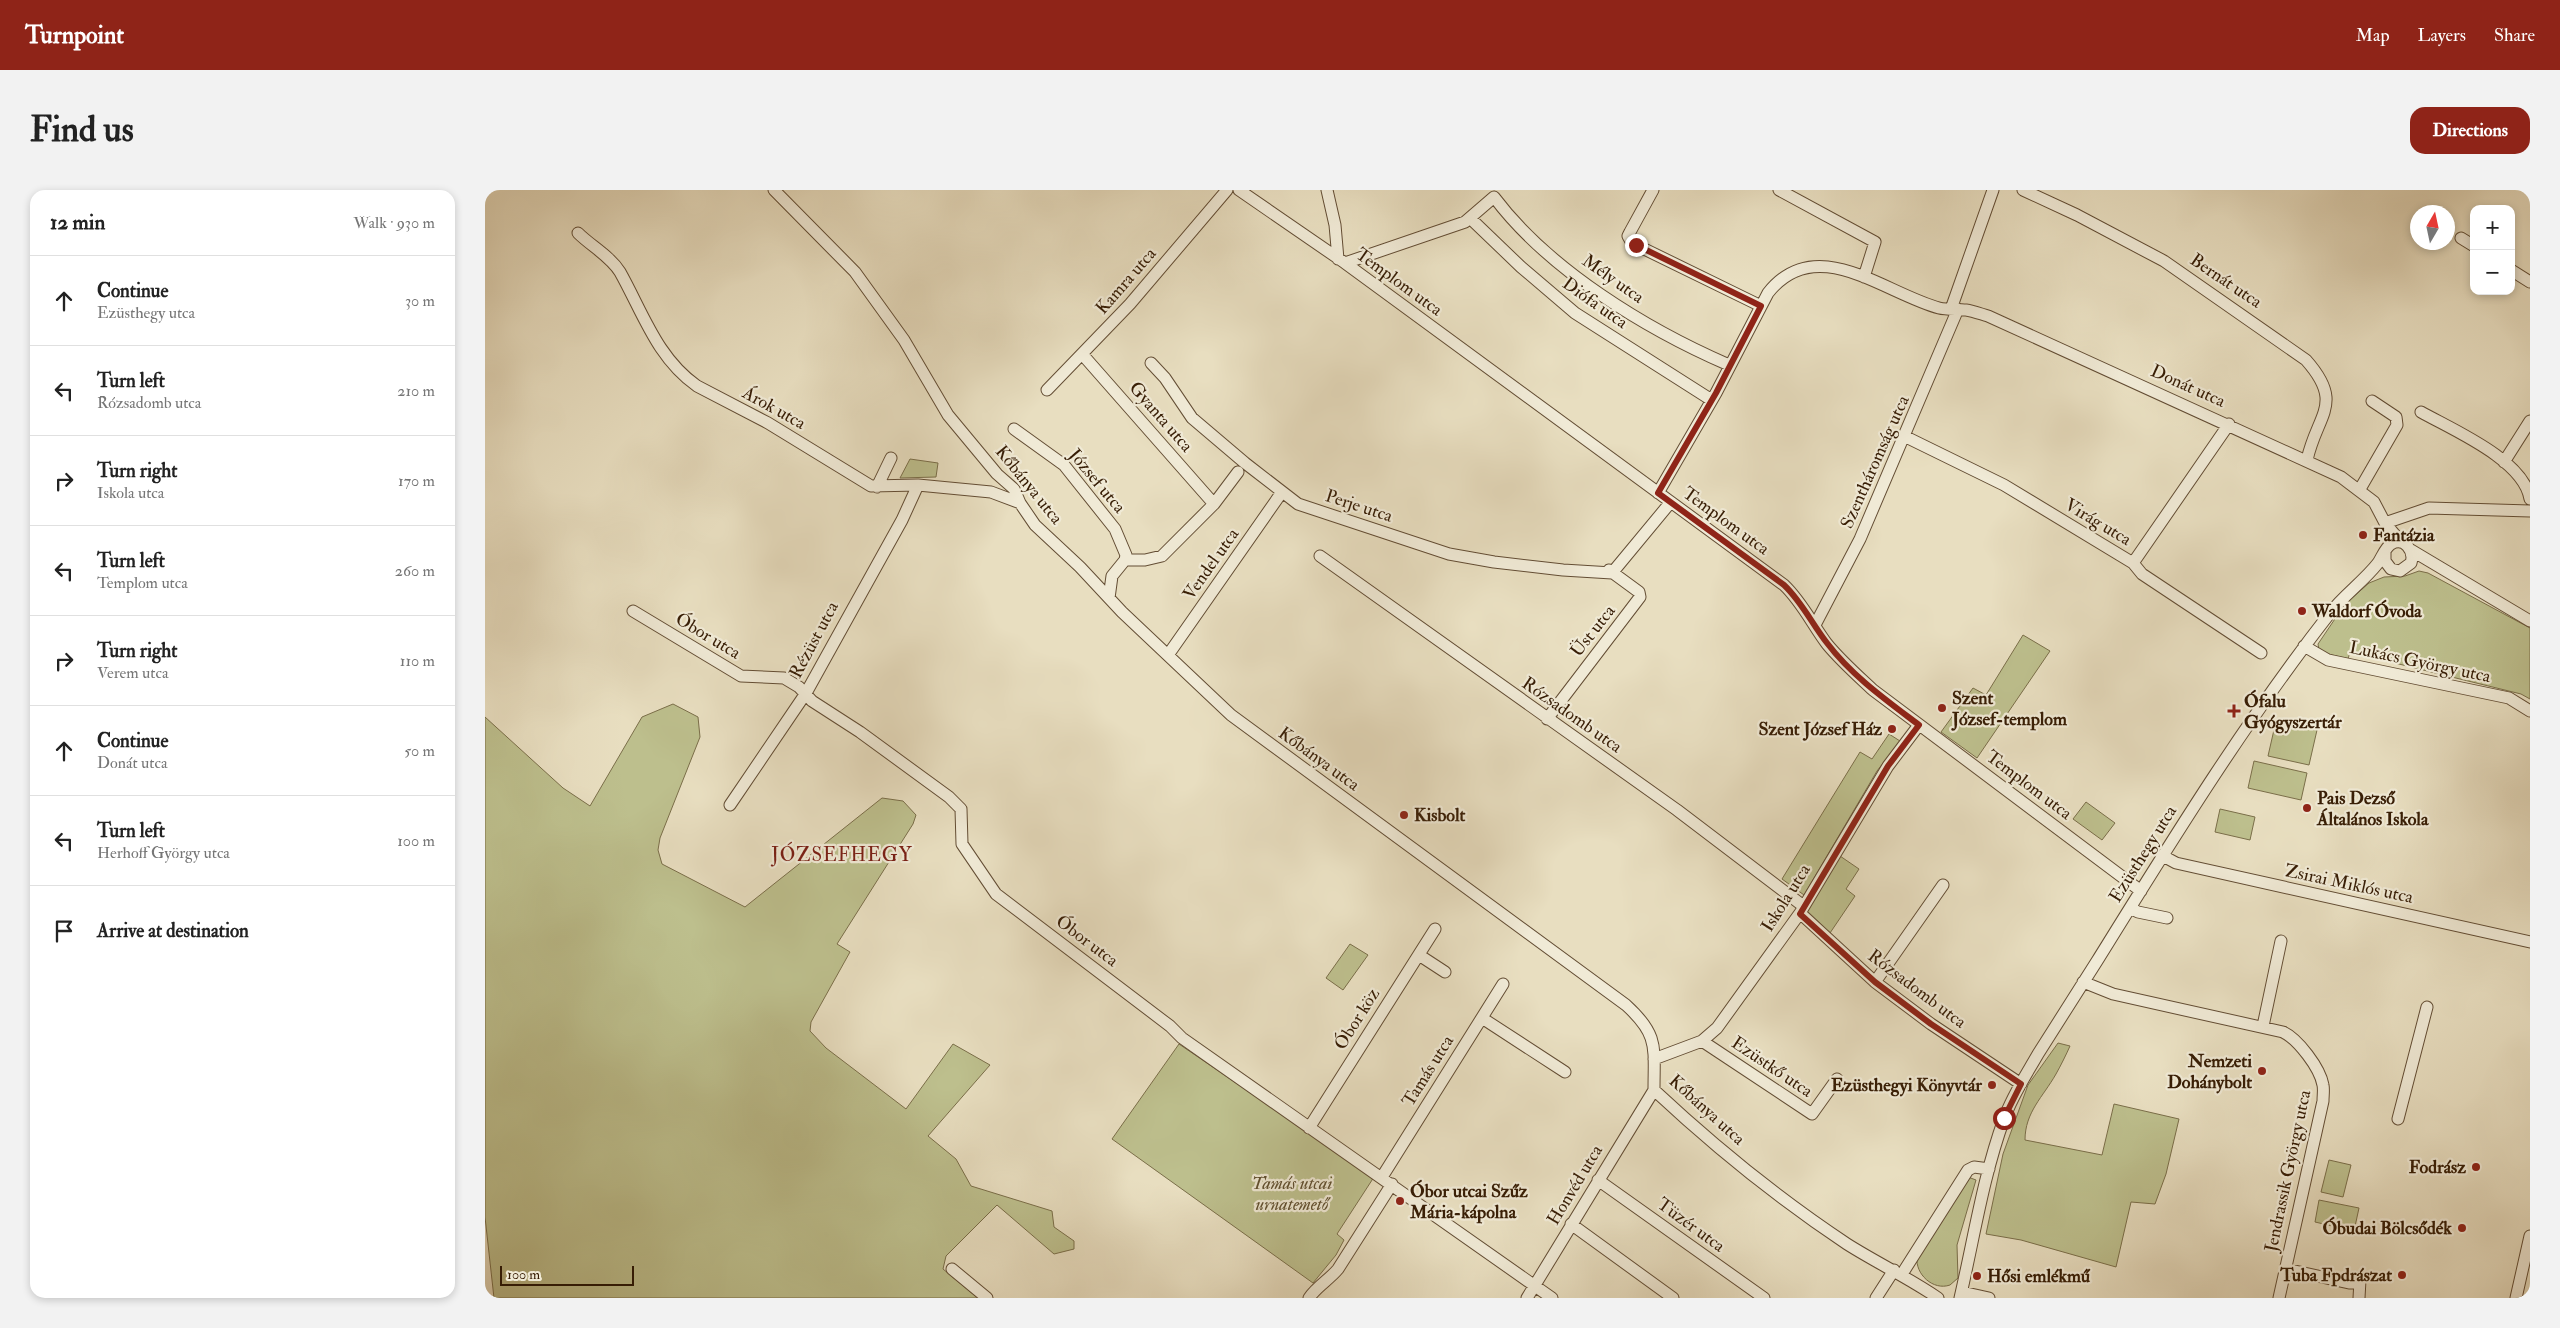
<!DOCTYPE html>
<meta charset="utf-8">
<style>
body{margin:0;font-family:"IM FELL Double Pica",serif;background:#f2f2f2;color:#222}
.controls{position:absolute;right:15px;top:15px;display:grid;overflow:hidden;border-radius:10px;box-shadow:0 2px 8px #0003}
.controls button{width:45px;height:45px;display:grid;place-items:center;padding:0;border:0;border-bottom:1px solid #e0e0e0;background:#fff;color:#222;font:25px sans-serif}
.compass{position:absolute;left:1925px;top:15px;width:45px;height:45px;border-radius:50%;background:#fff;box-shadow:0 2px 8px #0003;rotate:9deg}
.scale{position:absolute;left:15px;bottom:12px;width:134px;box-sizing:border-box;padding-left:5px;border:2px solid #371d05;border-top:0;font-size:14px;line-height:18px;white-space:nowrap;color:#371d05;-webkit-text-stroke:4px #f0ead6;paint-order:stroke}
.stop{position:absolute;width:15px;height:15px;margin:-11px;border:4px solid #8f2418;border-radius:50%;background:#fff}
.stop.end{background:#8f2418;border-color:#fff;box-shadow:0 1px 5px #0008}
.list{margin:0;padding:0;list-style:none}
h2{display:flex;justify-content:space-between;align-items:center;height:65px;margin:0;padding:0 20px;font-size:21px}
h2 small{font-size:16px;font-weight:400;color:#767676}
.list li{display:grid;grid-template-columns:32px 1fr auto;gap:15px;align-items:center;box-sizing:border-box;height:90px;padding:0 20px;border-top:1px solid #e0e0e0}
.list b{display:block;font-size:19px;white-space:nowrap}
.list p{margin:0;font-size:16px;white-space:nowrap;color:#767676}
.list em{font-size:16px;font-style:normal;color:#767676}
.icon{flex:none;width:28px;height:28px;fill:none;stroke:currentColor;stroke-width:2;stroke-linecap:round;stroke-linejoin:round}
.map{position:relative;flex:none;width:2045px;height:1108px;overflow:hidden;border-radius:15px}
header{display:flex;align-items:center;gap:30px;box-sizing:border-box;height:70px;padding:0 25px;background:#8f2418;color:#fff}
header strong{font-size:24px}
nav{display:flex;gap:28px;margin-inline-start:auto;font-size:18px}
.intro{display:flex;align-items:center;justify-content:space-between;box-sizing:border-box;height:120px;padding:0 30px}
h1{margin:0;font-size:35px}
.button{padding:12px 22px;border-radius:15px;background:#8f2418;color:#fff;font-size:18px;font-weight:700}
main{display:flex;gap:30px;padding:0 30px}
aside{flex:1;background:#fff;border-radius:15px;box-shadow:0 2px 8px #0003}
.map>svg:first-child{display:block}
.green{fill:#bdbf8d;stroke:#7a6e49}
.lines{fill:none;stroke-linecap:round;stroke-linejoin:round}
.minor-casing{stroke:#634d34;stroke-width:13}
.minor{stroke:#f0ead6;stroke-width:11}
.route{stroke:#8f2418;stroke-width:6}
.poi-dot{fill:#8f2418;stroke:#f0ead6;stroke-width:2}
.labels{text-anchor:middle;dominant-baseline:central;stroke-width:4.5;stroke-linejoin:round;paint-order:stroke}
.street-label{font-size:18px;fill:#371d05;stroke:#f0ead6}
.poi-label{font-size:18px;font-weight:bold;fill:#371d05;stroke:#f0ead6;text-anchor:start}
.park-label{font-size:18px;font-style:italic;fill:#5f4e2e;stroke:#f0ead6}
.neighbourhood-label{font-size:19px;letter-spacing:1px;fill:#7a1f14;stroke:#f0ead6}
</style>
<header>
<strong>Turnpoint</strong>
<nav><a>Map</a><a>Layers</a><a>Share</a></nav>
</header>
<div class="intro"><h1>Find us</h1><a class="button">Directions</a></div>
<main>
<aside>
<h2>12 min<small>Walk · 930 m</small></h2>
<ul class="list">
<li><svg class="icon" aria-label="ahead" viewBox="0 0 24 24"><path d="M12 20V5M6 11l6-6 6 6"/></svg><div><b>Continue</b><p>Ezüsthegy utca</p></div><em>30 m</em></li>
<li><svg class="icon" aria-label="left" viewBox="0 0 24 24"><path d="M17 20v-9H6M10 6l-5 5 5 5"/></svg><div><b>Turn left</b><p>Rózsadomb utca</p></div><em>210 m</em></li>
<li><svg class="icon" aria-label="right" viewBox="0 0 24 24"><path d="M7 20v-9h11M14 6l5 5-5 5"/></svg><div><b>Turn right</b><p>Iskola utca</p></div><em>170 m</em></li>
<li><svg class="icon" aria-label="left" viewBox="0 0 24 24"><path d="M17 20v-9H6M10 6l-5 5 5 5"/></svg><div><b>Turn left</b><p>Templom utca</p></div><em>260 m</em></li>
<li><svg class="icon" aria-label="right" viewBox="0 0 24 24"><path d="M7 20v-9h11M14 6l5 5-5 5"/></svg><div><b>Turn right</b><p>Verem utca</p></div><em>110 m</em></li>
<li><svg class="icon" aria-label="ahead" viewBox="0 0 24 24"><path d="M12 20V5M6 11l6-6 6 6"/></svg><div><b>Continue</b><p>Donát utca</p></div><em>50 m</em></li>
<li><svg class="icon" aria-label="left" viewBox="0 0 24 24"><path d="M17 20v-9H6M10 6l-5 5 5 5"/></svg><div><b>Turn left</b><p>Herhoff György utca</p></div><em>100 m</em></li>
<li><svg class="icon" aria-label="arrive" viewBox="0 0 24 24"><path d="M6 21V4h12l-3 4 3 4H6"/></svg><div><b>Arrive at destination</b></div></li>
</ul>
</aside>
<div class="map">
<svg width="2045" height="1108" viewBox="0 0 2045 1108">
<rect width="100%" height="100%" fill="#e8dec0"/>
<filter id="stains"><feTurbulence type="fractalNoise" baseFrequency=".004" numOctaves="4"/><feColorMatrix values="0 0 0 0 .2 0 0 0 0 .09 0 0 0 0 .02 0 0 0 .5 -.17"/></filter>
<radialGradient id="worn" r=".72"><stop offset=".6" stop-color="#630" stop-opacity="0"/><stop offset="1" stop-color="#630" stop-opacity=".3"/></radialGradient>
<path class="green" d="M425,269l28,4 -2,14 -36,1z
M1934,381l9,2 102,55v71l-9,-5 -171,-42 -2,7 -24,-6 -5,-3 -1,-6 27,-40 24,-21 15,-6 21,-1z
M1538,445l27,16 -73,107 -36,-26 32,-44 13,7z
M188,514l25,13 2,20 -40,101 -2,12 4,14 83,43 137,-109 21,3 13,14 -3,9 -76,120 13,8 -39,70 -1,9 16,17 80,61 47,-65 37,21 -62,71 28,23 15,27 81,25 2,16 20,14v8l-20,5 -57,-49 -51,51 -3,13 35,29h-484l-9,-81v-500l78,71 27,18 52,-89z
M1791,531l41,9 -8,35 -41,-9z
M1404,544l11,7 -23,30 -73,124 -22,-16 78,-127 12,7z
M1769,571l53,12 -6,27 -53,-12z
M1601,612l29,21 -13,17 -29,-21z
M1735,619l35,8 -5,23 -35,-8z
M1355,666l19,13 -13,20 9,7 -25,37 -23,-22z
M865,754l18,11 -25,35 -17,-12z
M1573,853l12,3c-4,9 -9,19 -14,28 -13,23 -31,38 -31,66l77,15 12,-51 65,15 -13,55 -11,30 -24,-2 -15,65 -95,-27 -35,-6 17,-80 25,-69z
M694,854l195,133 -37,57 7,6 -8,15 -23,28 -201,-144z
M1844,970l22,5 -8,32 -22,-5z
M1483,987l8,3 -19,65 1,33 -8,7c-17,6 -35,-11 -33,-28z
M1834,1010l40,8 -5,23 -39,-9z"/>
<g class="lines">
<defs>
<path id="minor" d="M289,0l81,82 49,68 44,75 49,59 17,15 6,14 15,22 45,42 42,45 109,103 395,290c33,30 28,42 28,85 60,56 125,109 193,154 30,19 62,34 91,54
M754,0l106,73 439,322c18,17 28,39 43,59 14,17 30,31 46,46l268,201
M842,0l8,35 3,34
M1168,0l-23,42 -2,4 4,7 129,63
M1294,0l96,52 -11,35
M1538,0l54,25 87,46 142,99c39,44 11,54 1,100
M986,29l50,48 54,46 135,86
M93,43c13,13 32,23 42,39 23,41 37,86 77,114l71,37 103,63 47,-1 73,7 29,11
M1976,48l13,8
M860,73l120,-41 29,-25c55,73 152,132 235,168
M2026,80l19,12
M1466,119l42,-119
M597,164l132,150
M666,173l14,15 27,40 53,45 53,41 151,50 45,8 69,8 49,3 58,-70
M562,200l83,-86 97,-114
M1936,222c32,18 103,48 109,87
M529,239l50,36 51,64 11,26 -1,5 -13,16 -3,22
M1421,247l98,48 129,78 9,11 119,79
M2019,272l26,-41
M392,297l14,-29
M1875,299l37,-64 -1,-8 -24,-16
M1173,303l58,-100 52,-100c48,-61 116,0 171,15 8,2 18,1 27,2 7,1 15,4 22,6l353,161 33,25 11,21 16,19
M1900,333l44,-15 101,3
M1926,360l119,71
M835,366l357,254 125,95
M640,370h20l17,-4 52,-52 24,-32
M1648,373l96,-139
M148,421l108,65 43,2 15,9 13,14 48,31 89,65 12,12 1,35 34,50 174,132 12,12 370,260
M1330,435l45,-86 98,-230
M1819,456l24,14 181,38 21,13
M683,465l114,-163
M1062,529l93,-122 -1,-5 -30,-22
M245,615l76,-112 96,-173 16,-35
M1678,666l13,7 354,79
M1645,718l8,4 29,6
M1315,723l75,69 56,42 90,60
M934,765l26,17
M1390,792l68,-97
M1598,792l30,12 170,38c15,7 37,36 40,53 1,5 0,10 0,16l-44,197
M997,828l83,54
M1778,836l18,-85
M1217,851l110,73 25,-35
M1169,869l48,-18 15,-13 83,-115 88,-147 31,-41
M1913,929l29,-112
M824,938l126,-199
M897,987l121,-193
M1113,990l166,118
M1086,1034l102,74
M467,1079l35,29
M1801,1079l63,14h10l1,-3
M1417,1084l66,-104 6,-3 15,2
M1477,1102l27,6
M824,1108c8,-12 20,-18 29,-29l54,-85
M1042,1108l127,-208
M1391,1108l18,-28
M1475,1108c14,-60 23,-121 44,-179 8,-23 22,-44 34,-65 20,-31 39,-62 59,-93 74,-119 147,-238 233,-348 14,-18 34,-32 48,-50 4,-6 7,-15 13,-19 13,-8 24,7 20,19l-11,8 -9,-2 -6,-8v-10
M1874,1108l1,-18
M2031,1108l14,-62"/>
</defs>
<use href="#minor" class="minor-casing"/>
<use href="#minor" class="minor"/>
</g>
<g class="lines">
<path class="route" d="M1151,55l125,61 -45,87 -58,100 126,92c18,17 28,39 43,58 25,33 59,57 92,82l-31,41 -88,148 75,68 56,42 90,60 -17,34"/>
</g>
<g class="poi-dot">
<circle cx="1878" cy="345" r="5"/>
<circle cx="1817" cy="421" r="5"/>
<circle cx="1457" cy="518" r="5"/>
<path d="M1746.5 513.5h5v5h5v5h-5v5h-5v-5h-5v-5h5z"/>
<circle cx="1407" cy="539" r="5"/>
<circle cx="1822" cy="618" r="5"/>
<circle cx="919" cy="625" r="5"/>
<circle cx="1777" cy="881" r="5"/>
<circle cx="1507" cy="895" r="5"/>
<circle cx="1991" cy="977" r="5"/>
<circle cx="915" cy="1011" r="5"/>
<circle cx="1977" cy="1038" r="5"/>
<circle cx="1917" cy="1085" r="5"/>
<circle cx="1492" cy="1086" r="5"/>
</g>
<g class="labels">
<g class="street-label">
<text transform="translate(1128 89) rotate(35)">Mély utca</text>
<text transform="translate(641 91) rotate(-49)">Kamra utca</text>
<text transform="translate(1741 91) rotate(34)">Bernát utca</text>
<text transform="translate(914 92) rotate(36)">Templom utca</text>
<text transform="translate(1110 113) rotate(35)">Diófa utca</text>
<text transform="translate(1703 196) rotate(24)">Donát utca</text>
<text transform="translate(289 218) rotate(29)">Árok utca</text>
<text transform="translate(676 227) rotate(49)">Gyanta utca</text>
<text transform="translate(1390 272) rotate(-66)">Szentháromság utca</text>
<text transform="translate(612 291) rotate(50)">József utca</text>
<text transform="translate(544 295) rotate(51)">Kőbánya utca</text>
<text transform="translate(874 316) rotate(18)">Perje utca</text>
<text transform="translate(1241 331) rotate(36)">Templom utca</text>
<text transform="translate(1613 332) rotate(31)">Virág utca</text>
<text transform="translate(726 374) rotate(-55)">Vendel utca</text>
<text transform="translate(1108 441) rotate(-52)">Üst utca</text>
<text transform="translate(223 446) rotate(31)">Óbor utca</text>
<text transform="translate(329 450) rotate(-62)">Rézüst utca</text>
<text transform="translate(1935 472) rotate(12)">Lukács György utca</text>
<text transform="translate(1087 525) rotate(35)">Rózsadomb utca</text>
<text transform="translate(834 569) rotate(36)">Kőbánya utca</text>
<text transform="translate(1544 595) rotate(37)">Templom utca</text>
<text transform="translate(1658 664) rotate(-58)">Ezüsthegy utca</text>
<text transform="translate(1864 694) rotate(12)">Zsirai Miklós utca</text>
<text transform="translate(1301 708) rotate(-58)">Iskola utca</text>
<text transform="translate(602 751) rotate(37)">Óbor utca</text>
<text transform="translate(1432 799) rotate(37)">Rózsadomb utca</text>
<text transform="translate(872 829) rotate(-58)">Óbor köz</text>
<text transform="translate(1287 877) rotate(34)">Ezüstkő utca</text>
<text transform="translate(943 881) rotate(-58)">Tamás utca</text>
<text transform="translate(1222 920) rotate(42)">Kőbánya utca</text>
<text transform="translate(1803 981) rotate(-78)">Jendrassik György utca</text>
<text transform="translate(1090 995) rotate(-59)">Honvéd utca</text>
<text transform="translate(1206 1035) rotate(36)">Tüzér utca</text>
</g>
<g class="poi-label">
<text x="1888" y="345">Fantázia</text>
<text x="1827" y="421">Waldorf Óvoda</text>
<text x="1467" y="508">Szent<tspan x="1467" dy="21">József-templom</tspan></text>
<text x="1759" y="511">Ófalu<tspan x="1759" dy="21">Gyógyszertár</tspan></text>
<text x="1397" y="539" text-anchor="end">Szent József Ház</text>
<text x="1832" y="608">Pais Dezső<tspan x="1832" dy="21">Általános Iskola</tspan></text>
<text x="929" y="625">Kisbolt</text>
<text x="1767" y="871" text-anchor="end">Nemzeti<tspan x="1767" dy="21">Dohánybolt</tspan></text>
<text x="1497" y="895" text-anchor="end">Ezüsthegyi Könyvtár</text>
<text x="1981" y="977" text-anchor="end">Fodrász</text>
<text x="925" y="1001">Óbor utcai Szűz<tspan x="925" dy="21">Mária-kápolna</tspan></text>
<text x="1967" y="1038" text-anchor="end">Óbudai Bölcsődék</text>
<text x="1907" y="1085" text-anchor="end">Tuba Fpdrászat</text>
<text x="1502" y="1086">Hősi emlékmű</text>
</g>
<g class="park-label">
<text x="807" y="993">Tamás utcai<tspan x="807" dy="21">urnatemető</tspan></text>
</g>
<g class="neighbourhood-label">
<text x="357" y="665">JÓZSEFHEGY</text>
</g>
</g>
<rect width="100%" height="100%" filter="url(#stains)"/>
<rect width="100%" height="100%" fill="url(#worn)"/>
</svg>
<div class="controls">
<button>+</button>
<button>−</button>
</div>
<svg class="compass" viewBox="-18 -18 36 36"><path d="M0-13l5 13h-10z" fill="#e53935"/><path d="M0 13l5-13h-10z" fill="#767676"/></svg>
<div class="scale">100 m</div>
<div class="stop" style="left:1519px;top:928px"></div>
<div class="stop end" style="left:1151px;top:55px"></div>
</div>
</main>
